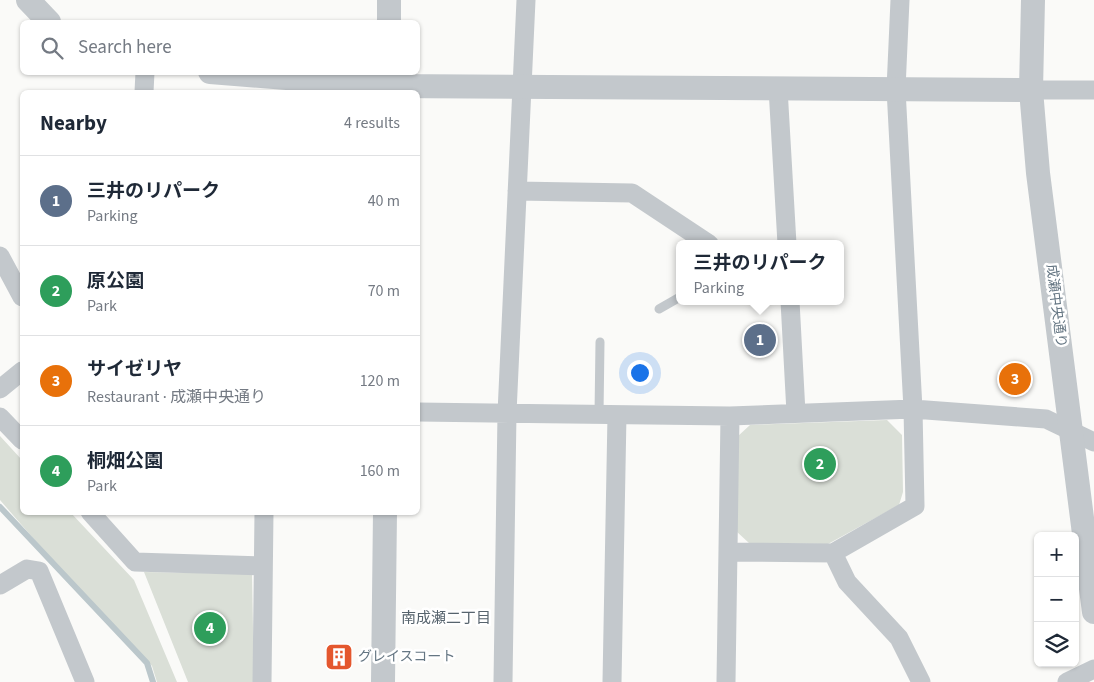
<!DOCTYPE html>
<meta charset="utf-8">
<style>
body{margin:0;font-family:"Source Sans 3","Noto Sans JP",sans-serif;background:#f2f2f3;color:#1f2937}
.controls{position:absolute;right:15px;bottom:15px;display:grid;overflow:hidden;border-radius:8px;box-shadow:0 1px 4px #0004}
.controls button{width:45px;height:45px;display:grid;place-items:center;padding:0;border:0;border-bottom:1px solid #e0e1e3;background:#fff;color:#1f2937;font:25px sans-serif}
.you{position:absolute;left:639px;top:372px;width:18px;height:18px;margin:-12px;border:4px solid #fff;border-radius:50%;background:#1a73e8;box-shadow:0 0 0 8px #1a73e833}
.badge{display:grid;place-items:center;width:32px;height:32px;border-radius:50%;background:#b45309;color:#fff;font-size:16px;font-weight:700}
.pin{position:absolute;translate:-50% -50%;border:2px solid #fff;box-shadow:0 1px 5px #0006}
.popup{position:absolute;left:676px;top:240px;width:168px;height:65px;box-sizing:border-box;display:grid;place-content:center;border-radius:8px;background:#fff;filter:drop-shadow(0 1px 4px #0005);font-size:16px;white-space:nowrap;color:#747a83}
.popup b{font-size:19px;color:#1f2937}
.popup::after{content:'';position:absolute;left:50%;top:100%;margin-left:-10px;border:10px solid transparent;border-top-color:#fff}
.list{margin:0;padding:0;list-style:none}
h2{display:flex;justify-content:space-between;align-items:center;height:65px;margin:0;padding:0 20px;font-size:21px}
h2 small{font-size:16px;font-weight:400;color:#747a83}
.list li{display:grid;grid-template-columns:32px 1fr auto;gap:15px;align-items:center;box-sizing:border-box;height:90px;padding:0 20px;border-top:1px solid #e0e1e3}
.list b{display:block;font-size:19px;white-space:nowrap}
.list p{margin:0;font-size:16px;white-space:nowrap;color:#747a83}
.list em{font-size:16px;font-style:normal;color:#747a83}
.icon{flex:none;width:28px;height:28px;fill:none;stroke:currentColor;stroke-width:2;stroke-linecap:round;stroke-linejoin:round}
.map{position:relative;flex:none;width:1094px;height:682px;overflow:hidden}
.search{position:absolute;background:#fff;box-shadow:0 1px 4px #0004;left:20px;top:20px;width:400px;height:55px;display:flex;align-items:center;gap:12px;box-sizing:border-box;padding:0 18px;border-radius:8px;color:#747a83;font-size:19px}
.panel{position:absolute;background:#fff;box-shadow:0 1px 4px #0004;left:20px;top:90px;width:400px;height:425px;border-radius:8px}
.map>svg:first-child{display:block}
.green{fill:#dadfd7}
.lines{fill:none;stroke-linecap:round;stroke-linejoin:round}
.stream{stroke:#bbc7cb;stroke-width:6}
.service{stroke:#c3c8cc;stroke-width:9}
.minor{stroke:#c3c8cc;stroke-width:19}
.tertiary{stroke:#c3c8cc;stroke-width:24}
.labels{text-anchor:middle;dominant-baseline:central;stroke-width:5;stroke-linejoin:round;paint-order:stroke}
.street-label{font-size:14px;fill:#657683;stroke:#fff}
.poi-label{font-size:14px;fill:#657683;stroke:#fff;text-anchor:start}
.neighbourhood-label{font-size:15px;fill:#57646e;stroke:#fff}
</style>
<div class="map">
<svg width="1094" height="682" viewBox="0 0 1094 682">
<rect width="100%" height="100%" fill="#fafaf8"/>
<path class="green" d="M887,420l15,15 1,57 -4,13 -71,39 -79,-1 -13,-12 1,-94 13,-12z
M0,436l22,24v52l49,1 63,67 43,102h-20l-5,-16 -100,-106 -52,-60z
M144,572l108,2 2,108h-66z"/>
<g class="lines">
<path class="stream" d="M0,507l147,156 6,19"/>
<path class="service" d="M659,309l21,-12
M599,414l1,-72"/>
<path class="minor" d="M778,88l9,156
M1031,90h63
M144,92l1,-20
M517,191l115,2 77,51
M0,256l22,41
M790,301l6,112
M0,389l22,-18
M418,412l312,4 183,-7 133,10 48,23
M0,417l22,23
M90,512l45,50 127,4
M728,552l105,1 82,-47 -2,-97 -17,-320 4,-89
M833,553l14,29 52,56 22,44
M0,585l27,-16 12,2 46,111
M262,682l2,-170
M503,682l4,-269 19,-413
M612,682l5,-267
M726,682l4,-266
M1067,682l27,-13"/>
<path class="tertiary" d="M28,0l21,22
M1033,0l-2,90 7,83 56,439
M389,22v-22
M210,72l179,14 642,4
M383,682l2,-170"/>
</g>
<defs>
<symbol id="building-square" viewBox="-11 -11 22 22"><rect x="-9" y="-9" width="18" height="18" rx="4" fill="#e4572e" stroke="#fff"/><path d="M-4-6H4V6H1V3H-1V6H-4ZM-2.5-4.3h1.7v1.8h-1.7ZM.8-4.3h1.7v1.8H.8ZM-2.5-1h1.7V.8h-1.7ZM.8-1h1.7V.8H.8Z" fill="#fff"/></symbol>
</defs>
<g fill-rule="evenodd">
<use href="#building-square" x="323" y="641" width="32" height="32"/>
</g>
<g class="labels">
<g class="street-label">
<text transform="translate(1056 306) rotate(83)">成瀬中央通り</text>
</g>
<g class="poi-label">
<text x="358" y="657">グレイスコート</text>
</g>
<g class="neighbourhood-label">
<text x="446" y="618">南成瀬二丁目</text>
</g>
</g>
</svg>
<div class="controls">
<button>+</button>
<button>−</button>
<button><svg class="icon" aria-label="layers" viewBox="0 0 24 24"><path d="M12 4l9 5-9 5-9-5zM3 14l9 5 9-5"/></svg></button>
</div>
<div class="you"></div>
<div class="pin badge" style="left:760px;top:340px;background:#5c6f8a">1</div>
<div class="popup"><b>三井のリパーク</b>Parking</div>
<div class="pin badge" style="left:820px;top:464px;background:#2e9e5b">2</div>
<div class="pin badge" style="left:1015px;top:379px;background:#e8710a">3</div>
<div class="pin badge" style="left:210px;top:628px;background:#2e9e5b">4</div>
<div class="search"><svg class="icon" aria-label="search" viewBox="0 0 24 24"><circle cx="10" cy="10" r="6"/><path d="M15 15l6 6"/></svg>Search here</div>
<section class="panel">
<h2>Nearby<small>4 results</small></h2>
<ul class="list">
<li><span class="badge" style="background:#5c6f8a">1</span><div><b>三井のリパーク</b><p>Parking</p></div><em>40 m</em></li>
<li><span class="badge" style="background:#2e9e5b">2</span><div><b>原公園</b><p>Park</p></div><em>70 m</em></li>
<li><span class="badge" style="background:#e8710a">3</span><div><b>サイゼリヤ</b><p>Restaurant · 成瀬中央通り</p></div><em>120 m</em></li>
<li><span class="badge" style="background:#2e9e5b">4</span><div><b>桐畑公園</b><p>Park</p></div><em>160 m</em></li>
</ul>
</section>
</div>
